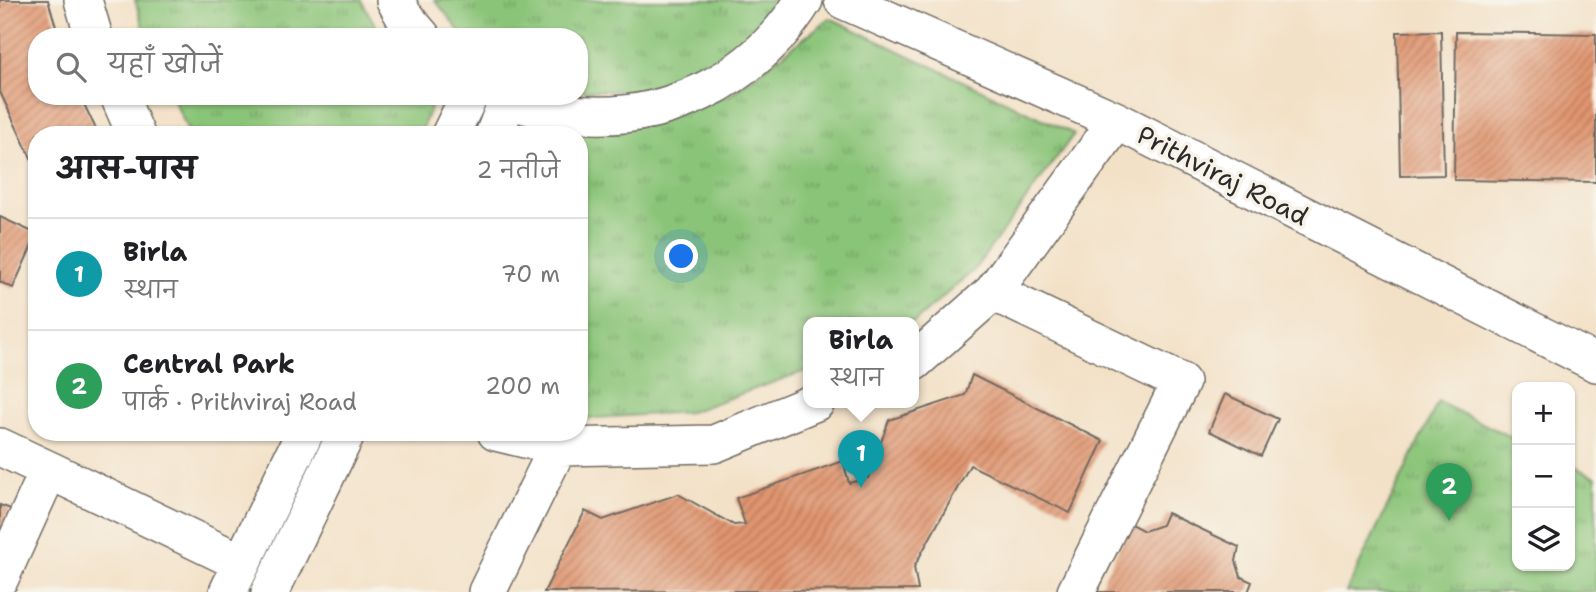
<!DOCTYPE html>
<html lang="hi">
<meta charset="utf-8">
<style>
body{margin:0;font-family:"Shantell Sans","Playpen Sans Deva",sans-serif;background:#f2f2f2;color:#202124}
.controls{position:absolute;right:21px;bottom:21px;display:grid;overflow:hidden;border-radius:14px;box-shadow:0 2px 5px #0004}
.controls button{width:63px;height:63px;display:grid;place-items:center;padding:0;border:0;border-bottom:2px solid #e0e0e0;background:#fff;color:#202124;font:35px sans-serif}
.you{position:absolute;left:682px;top:257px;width:24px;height:24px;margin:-18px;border:5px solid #fff;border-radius:50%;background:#1a73e8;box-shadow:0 0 0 10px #1a73e833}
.badge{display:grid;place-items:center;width:46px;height:46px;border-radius:50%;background:#b5179e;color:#fff;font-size:23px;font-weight:700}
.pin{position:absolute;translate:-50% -58px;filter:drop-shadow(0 2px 4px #0008)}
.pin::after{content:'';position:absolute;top:37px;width:24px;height:21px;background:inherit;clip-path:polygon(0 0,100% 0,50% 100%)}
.popup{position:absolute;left:803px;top:317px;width:116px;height:91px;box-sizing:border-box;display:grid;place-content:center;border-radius:14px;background:#fff;filter:drop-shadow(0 2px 5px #0005);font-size:23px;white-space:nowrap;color:#757577}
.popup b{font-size:26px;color:#202124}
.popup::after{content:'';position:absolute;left:50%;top:100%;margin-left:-14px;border:14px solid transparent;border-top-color:#fff}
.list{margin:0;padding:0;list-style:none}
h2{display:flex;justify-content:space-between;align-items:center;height:91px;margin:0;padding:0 28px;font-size:30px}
h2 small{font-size:23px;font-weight:400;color:#757577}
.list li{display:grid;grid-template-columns:46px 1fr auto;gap:21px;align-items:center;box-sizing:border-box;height:112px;padding:0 28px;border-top:2px solid #e0e0e0}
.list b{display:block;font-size:26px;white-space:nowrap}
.list p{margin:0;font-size:23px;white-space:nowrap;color:#757577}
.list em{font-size:23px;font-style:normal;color:#757577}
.icon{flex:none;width:38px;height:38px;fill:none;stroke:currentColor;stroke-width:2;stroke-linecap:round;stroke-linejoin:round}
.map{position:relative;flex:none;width:1596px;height:592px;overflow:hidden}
.search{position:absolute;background:#fff;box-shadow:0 2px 5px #0004;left:28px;top:28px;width:560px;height:77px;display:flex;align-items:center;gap:18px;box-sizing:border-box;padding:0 24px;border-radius:28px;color:#757577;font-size:26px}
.panel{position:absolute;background:#fff;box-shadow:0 2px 5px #0004;left:28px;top:126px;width:560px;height:315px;border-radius:28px}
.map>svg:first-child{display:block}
.grass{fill:url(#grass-tufts);stroke:#5a7852;stroke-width:2}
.building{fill:url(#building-hatch)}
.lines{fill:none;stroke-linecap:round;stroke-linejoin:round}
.minor-casing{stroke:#716b62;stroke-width:40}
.minor{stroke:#fff;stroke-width:37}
.labels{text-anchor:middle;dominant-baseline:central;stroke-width:7;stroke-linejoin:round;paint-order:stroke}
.street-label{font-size:26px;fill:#2b2b2b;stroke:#f7f3e8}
</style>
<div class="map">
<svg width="1596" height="592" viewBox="0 0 1596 592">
<defs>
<pattern id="grass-tufts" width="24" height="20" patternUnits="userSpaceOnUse" patternTransform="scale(1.75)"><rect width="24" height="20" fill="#8ac478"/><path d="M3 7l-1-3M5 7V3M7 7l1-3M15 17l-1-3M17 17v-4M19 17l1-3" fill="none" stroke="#719f63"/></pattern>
<pattern id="building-hatch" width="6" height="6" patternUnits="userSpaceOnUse" patternTransform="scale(1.75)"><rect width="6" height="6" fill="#e09570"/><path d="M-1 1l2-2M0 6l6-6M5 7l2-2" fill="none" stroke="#b67a5c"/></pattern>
</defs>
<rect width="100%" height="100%" fill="#f7f3e8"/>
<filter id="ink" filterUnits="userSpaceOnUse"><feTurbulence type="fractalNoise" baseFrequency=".0143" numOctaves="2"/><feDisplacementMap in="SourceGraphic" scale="14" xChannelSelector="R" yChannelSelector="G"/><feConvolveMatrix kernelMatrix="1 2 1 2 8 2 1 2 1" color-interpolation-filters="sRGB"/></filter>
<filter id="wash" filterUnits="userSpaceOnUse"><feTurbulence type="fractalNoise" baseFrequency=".00686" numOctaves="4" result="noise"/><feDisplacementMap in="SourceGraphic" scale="28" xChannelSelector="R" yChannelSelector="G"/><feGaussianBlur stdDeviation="1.57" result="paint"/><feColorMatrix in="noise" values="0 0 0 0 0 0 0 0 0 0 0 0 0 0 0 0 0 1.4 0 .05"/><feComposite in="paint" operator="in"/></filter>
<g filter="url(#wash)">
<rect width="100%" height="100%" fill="#f3e1c7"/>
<path class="grass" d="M135,0h226l21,37h-236z
M435,0h345l-26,35 -53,37 -61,19h-61v-54h-115z
M830,18l244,116 -100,136 -60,52h-106v48l-118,42 -111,7v-284h-30l181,-40z
M172,96h259l2,6 -14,33h-229z
M1438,402l79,38v126h53v-101l26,12v115h-250z"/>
<g id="blocks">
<path class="building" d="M0,0h48l11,37h-22v59h43l19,39h-62v36l-37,-79z
M1441,31l3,144 -44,1 -3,-144z
M1456,32l140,2v148l-142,-2z
M0,217l37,17 -24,54 -13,-6z
M972,375l131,66 -33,72 -100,-48 -56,102 4,23 -374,2 41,-81 18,9 75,-26 56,31 11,-1 -9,-26 107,-37 6,22 19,-5 21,-58 76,-25z
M1225,394l53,25 -17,37 -52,-25z
M0,505l11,4 -11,24z
M1167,513l72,34 -3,14 5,16 11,5 -4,10h-151l34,-68 13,7 18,-6z"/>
</g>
</g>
<g filter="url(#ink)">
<use href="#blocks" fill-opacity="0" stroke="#716b62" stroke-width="2"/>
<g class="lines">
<defs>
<path id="minor" d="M83,0l11,37
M395,0l9,16 18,21
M843,0l274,121 479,242
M119,96l17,39
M503,96c19,10 42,14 62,17 96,13 188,-31 239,-113
M450,135l19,-39
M494,135l14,-36
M993,292l188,90 -105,210
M914,362l79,-70 124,-171
M496,432l62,15 156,-3 102,-42
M0,447l49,23
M0,578l49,-108 193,93
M228,592l77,-160
M270,592l77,-160
M487,592l71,-145"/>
</defs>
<use href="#minor" class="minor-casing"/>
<use href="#minor" class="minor"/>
</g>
</g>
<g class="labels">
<g class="street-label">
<text transform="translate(1223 175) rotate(27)">Prithviraj Road</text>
</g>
</g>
</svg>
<div class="controls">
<button>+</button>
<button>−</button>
<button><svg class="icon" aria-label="layers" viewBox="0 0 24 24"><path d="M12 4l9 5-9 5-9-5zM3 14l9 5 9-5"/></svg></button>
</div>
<div class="you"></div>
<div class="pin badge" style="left:861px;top:488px;background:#0f9aa8">1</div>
<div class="popup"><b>Birla</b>स्थान</div>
<div class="pin badge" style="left:1449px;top:521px;background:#2e9e5b">2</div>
<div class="search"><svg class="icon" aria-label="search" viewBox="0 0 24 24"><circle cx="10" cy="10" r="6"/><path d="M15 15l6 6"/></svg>यहाँ खोजें</div>
<section class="panel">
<h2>आस-पास<small>2 नतीजे</small></h2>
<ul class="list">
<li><span class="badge" style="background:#0f9aa8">1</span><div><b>Birla</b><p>स्थान</p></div><em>70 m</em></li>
<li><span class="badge" style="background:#2e9e5b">2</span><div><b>Central Park</b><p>पार्क · Prithviraj Road</p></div><em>200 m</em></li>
</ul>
</section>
</div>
